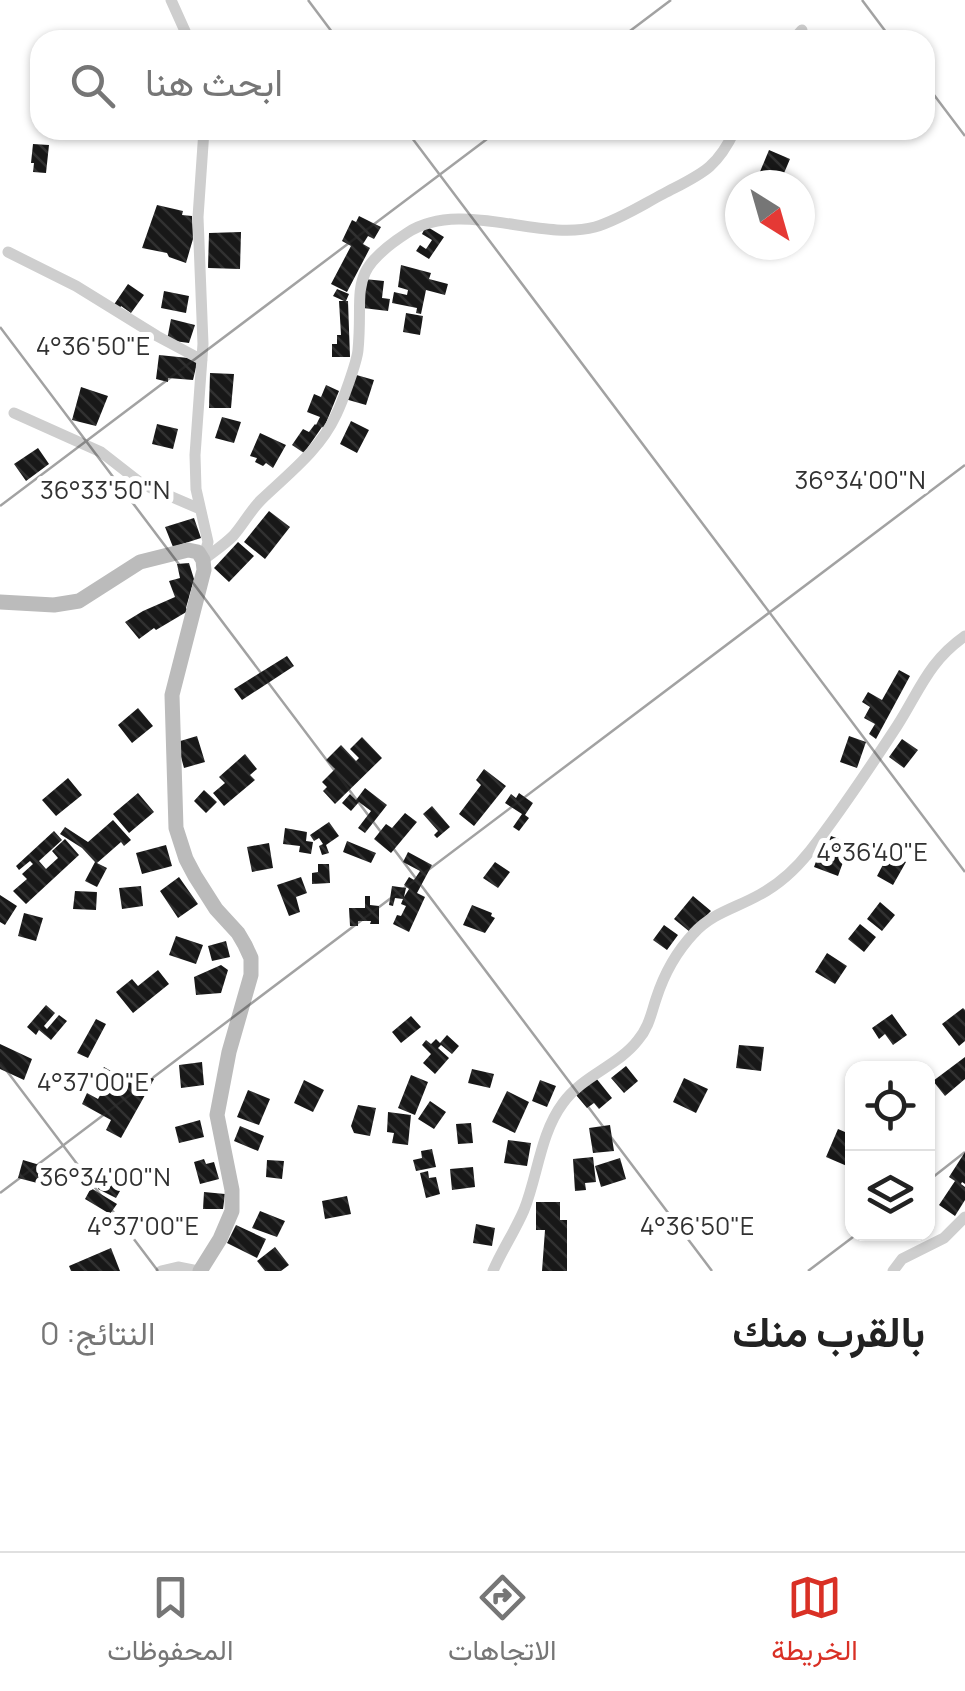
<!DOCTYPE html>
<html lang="ar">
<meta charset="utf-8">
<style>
body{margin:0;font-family:Manrope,Vazirmatn,sans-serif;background:#f2f2f2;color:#222;direction:rtl}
.controls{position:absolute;right:30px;bottom:30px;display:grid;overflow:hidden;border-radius:20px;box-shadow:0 2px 8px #0004}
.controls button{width:90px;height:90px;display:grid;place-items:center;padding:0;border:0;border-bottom:2px solid #e0e0e0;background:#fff;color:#222;font:50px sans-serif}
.compass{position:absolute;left:725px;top:170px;width:90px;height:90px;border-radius:50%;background:#fff;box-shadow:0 2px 8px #0004;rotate:143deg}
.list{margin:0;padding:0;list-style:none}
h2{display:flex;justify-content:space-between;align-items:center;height:130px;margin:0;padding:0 40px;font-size:42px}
h2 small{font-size:32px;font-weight:400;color:#767676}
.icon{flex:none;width:55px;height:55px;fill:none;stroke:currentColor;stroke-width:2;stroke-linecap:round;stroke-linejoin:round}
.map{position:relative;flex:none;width:965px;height:1271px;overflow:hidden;direction:ltr}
.search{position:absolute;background:#fff;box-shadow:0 2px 8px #0004;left:30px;right:30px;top:30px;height:110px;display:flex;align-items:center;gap:25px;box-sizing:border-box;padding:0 35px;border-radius:30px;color:#767676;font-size:38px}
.sheet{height:280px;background:#fff}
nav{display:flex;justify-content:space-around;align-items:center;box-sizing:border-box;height:140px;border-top:2px solid #e0e0e0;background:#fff;font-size:28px;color:#767676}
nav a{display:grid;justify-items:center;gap:5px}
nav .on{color:#d93025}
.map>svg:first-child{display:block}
.building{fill:url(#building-back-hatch)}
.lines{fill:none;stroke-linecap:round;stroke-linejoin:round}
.street{stroke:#cecece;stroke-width:11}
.secondary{stroke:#bbb;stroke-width:15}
.ticks{fill:none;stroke:#313131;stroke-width:2.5;stroke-opacity:0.45}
.ticks-label{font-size:25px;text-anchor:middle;fill:#313131;stroke:#fff;stroke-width:10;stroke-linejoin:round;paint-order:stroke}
</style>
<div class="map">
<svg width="965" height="1271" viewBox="0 0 965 1271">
<defs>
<pattern id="building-back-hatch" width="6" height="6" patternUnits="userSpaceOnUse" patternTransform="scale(2.5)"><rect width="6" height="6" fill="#181818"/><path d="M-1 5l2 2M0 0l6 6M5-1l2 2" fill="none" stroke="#313131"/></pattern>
</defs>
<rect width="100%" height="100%" fill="#fff"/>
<path class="building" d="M33,144l16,1 -3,28 -13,-1 1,-9h-3z
M769,150l21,9 -11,26h-7l-15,-6z
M157,205l26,6 -1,4 10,1 1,23 -7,24 -17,-6 -2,-4 -25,-5z
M359,216l22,11 -7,12 -6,-3 -5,8 7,4 -23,44 -16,-8 20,-38 -9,-5 10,-21 4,2z
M426,226l18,11 -15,22 -13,-8 4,-6 6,4 6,-9 -10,-6z
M241,232l-1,37 -32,-1 1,-35z
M401,265l30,8 -2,6 19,5 -3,11 -19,-5 -5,24 -5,-1 1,-5 -25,-5 2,-11 13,3 1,-5 -10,-3z
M364,279l20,2 -2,17 8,1 -2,12 -25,-3z
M128,284l16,11 -13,18 -10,-7 -2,4 -6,-4z
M337,289l12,5 -3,7h2l2,56h-18v-13h5v-9h4l-2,-34h5l-11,-5z
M164,291l25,5 -3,17 -25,-5z
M406,313l17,3 -3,19 -17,-3z
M171,319l24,6 -6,18 -22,-3z
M159,355l39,4 -5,21 -25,-2v4l-12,-3z
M210,373l24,1 -3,34h-22z
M353,374l21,6 -8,25 -21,-6z
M326,385l13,6 -15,37 -2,-1 -18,26 -12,-8 11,-16 6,3 6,-8 1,1 4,-8 -13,-5 7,-18 7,3z
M81,387l27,9 -12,30 -24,-6z
M222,417l19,5 -7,21 -19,-5z
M351,421l18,9 -12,23 -17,-9z
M157,424l21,5 -5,20 -21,-5z
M260,433l26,12 -13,23 -7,-5 -3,3 -8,-4 2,-4 -7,-2z
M38,448l11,16 -23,17 -12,-17z
M269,511l21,16 -25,32 -21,-17z
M194,518l7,20 -28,9 -8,-20z
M238,542l16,14 -25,26 -15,-14z
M189,563l5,16 -8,29 2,3 -32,19 -2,-2 -15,11 -14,-17 18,-11 32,-14 -6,-16 11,-3 -3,-14z
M287,656l7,10 -52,34 -8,-11z
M899,670l11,6 -34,63 -7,-5 6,-10 -11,-6 6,-11 -8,-5 6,-10 14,8z
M138,708l15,18 -21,17 -14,-18z
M197,736l8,26 -21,6 -7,-26z
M849,736l17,6 -9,26 -17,-6z
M362,737l20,21 -47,46 -12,-13 4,-4 -5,-5 13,-13 -9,-9 15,-15 15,16 3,-3 -9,-9z
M902,739l16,11 -14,18 -15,-11z
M245,754l12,15 -7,6 5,5 -31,26 -11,-13 12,-10 -6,-6z
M484,769l22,17 -32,40 -15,-12 22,-29 -5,-5z
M68,778l14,17 -26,21 -14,-16z
M365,788l22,17 -22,28 -7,-5 13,-17 -12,-9 -8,9 -9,-8 8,-9 6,6z
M204,790l13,12 -11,11 -12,-12z
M138,793l16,19 -25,21 -16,-19z
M519,793l14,10 -8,12 4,3 -10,13 -6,-4 9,-13 -17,-11 6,-9 5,4z
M432,806l18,21 -13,11 -3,-3 4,-4 -15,-17z
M405,813l12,9 -26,31 -17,-14 12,-15 6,4z
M113,820l18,20 -7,6 -3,-4 -24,21 10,5 -10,19 -12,-6 10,-19 -13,-14 -22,-14 5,-7 23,15z
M329,822l10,14 -13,9 3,8 -7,2 -3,-9 4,-2 -4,-6 -5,3 -4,-6z
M285,828l22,4 -1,9 7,1 -2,12 -12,-2 1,-6 -17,-2z
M54,831l8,9 -23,21 7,8 12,-11 -6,-7 13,-12 14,16 -53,49 -13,-13 14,-12 -5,-5 11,-10 -3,-3 -11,9 -3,-4z
M831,836l19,7 -12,33 -24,-9 9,-25 5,2z
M347,841l29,12 -5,10 -28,-11z
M269,843l4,25 -21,4 -5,-25z
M166,845l6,21 -30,8 -6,-21z
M408,852l24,13 -15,28 8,4 -16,35 -16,-8 4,-9 4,1 5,-10 -5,-2 2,-5 -8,-1 -2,8 -4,-1 3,-19 14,2 -2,9 5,-8 -5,-4 5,-8 5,3 6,-9 -17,-9z
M889,853l17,9 -13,23 -16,-9z
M495,862l15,10 -12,16 -15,-10z
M318,864h11l1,19 -18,1v-11l6,-1z
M179,877l19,27 -20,14 -18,-27z
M301,877l6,16 -11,4 4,15 -11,4 -12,-31z
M141,886l2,20 -21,3 -3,-21z
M75,891l22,1 -1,18 -23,-1z
M0,895l17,11 -12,19 -5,-3z
M365,896h5v9l9,1v18h-9l1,-3h-13v5h-8l-1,-18h16z
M693,896l18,15 -21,21 -16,-13z
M880,902l15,13 -13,16 -15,-12z
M472,905l20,8 -1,3 4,2 -10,15 -22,-8z
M24,913l19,5 -7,23 -18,-5z
M860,924l16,13 -12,15 -16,-13z
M664,925l14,10 -11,15 -14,-10z
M176,936l27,9 -7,19 -27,-9z
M226,941l4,16 -18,4 -4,-15z
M827,953l20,13 -12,18 -20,-12z
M221,965l7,5 -7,23 -25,2 -2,-18z
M158,970l11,14 -36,29 -17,-21 16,-13 6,7z
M46,1005l9,8 -11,13 3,3 12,-14 8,6 -16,19 -12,-10 -3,5 -9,-8z
M963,1008l2,2v31l-6,5 -17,-22z
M892,1014l15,21 -14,10 -8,-11 -6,5 -7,-11z
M411,1016l10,11 -20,16 -9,-11z
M96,1019l10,5 -18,34 -11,-5z
M447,1035l12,11 -7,8 -11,-9 -3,3 11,10 -14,16 -12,-11 8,-9 -9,-9 4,-5 5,4 5,-5 4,4z
M0,1044l32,15 -8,21 -24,-11z
M739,1045l25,2 -3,24 -25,-3z
M965,1057v22l-20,17 -12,-15z
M202,1062l2,23 -23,3 -2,-23z
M626,1066l12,15 -14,12 -13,-15z
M104,1067l29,17 7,-13 14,8 -33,59 -15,-8 5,-10 -29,-16 5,-11 11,6 5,-9 -9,-5z
M472,1069l22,5 -4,14 -22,-5z
M411,1075l17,7 -13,33 -17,-7z
M596,1078l16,20 -13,11 -5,-6 -7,5 -11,-13z
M684,1078l24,11 -12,24 -23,-11z
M304,1080l20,10 -11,22 -19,-9z
M540,1080l16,6 -9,21 -15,-6z
M248,1090l22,9 -11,26 -22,-8z
M507,1091l22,11 -14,31 -23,-11z
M430,1101l16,11 -12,17 -16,-10z
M358,1105l18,3 -6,28 -16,-3 -3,-7z
M388,1112l23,3 -3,30 -16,-2 2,-10 -7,-1z
M200,1120l4,17 -25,6 -4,-16z
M471,1123l2,20 -15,1 -2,-20z
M610,1125l4,26 -21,2 -4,-25z
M240,1126l24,10 -6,15 -24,-10z
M838,1129l14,6v17l-5,14 -21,-9z
M508,1140l23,3 -4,23 -23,-3z
M432,1149l4,18 -20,4 -3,-11 9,-2 -1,-7z
M965,1152v32l-3,-2 -1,2 4,3v13l-10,16 -16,-11 16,-24 -6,-4z
M593,1157l3,25 -11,1 1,7 -11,1 -2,-32z
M620,1158l6,21 -25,8 -6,-21z
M204,1159l2,5 8,-2 5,17 -19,5 -6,-22z
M23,1160l20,6 -2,7 7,2 -3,10 -27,-7z
M267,1160l17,1 -2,18 -16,-2z
M110,1167l18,10 -12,21 -18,-9z
M473,1167l2,20 -23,3 -2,-21z
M428,1171l1,7 7,-1 4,17 -14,4 -6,-25z
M91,1188l26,16 -7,10 -25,-15z
M204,1192l21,2 -2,15h-20z
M347,1196l4,18 -26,5 -3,-18z
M536,1202h24v18h7v51h-25l3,-41h-9z
M260,1211l25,10 -8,16 -25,-9z
M162,1214l12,9 -11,14 -12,-10z
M476,1224l19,4 -3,18 -19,-3z
M236,1225l30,14 -9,19 -30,-15z
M275,1247l14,18 -8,6h-16l-8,-10z
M111,1248l9,23h-49l-2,-5z"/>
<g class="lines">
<path class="street" d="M171,0l18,40
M793,40l9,-10
M8,252l68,34 81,50 45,24
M14,413l87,39 41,32 58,25
M203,560c10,-8 21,-15 30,-24 10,-11 17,-25 28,-36 27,-26 59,-50 75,-85 6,-12 21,-53 22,-65 6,-62 -13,-77 49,-117 54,-35 132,9 188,-6 24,-7 47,-22 68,-33 38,-20 53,-24 72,-64
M203,560l5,-18 -12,-53 -1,-34 8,-111 -5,-127 6,-87
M161,1271l17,-4 20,4
M493,1271c9,-21 22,-40 31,-61 14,-35 16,-76 39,-107 20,-28 55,-37 75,-63 11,-13 13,-26 18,-41 8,-25 20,-47 38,-66 18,-20 42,-25 65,-38 21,-11 36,-25 51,-44 31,-40 59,-82 87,-125 23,-36 31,-64 68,-90
M893,1271l9,-12 42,-21 21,-21"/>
<path class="secondary" d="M0,602l54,3 25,-4 61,-39 48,-12 10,2 5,8 1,10 -32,125 4,133 10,31 9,17 21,33 22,24 7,12 6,13v17l-22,77 -12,63 15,75v21l-12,28 -20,32"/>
</g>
<path class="ticks" d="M308,0l30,40M862,0l30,40M618,40l53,-40M925,83l40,53M406,130l559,742M0,327l712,944M0,506l499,-376M0,1062l158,209M928,1181l37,-29M0,1193l965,-728M808,1271l49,-37"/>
<g class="ticks-label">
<text x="93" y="355">4°36'50"E</text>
<text x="860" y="489">36°34'00"N</text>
<text x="105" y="499">36°33'50"N</text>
<text x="872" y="861">4°36'40"E</text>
<text x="93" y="1091">4°37'00"E</text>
<text x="105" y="1186">36°34'00"N</text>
<text x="143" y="1235">4°37'00"E</text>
<text x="697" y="1235">4°36'50"E</text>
</g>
</svg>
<div class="controls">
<button><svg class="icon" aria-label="locate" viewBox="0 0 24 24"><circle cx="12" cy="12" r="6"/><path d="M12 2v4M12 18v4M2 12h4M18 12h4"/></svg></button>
<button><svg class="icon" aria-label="layers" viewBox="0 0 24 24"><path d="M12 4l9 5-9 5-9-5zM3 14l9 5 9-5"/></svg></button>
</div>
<svg class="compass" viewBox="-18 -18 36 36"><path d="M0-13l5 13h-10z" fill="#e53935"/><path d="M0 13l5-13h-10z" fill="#767676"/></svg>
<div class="search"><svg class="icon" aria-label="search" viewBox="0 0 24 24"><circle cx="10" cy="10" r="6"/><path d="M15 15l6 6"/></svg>ابحث هنا</div>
</div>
<section class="sheet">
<h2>بالقرب منك<small>النتائج: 0</small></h2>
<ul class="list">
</ul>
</section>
<nav>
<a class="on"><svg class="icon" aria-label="map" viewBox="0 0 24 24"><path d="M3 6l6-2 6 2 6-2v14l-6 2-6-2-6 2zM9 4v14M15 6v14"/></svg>الخريطة</a>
<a><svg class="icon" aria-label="directions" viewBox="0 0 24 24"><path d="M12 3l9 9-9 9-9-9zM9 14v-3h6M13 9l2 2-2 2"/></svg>الاتجاهات</a>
<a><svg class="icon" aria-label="saved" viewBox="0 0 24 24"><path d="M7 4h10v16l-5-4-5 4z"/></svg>المحفوظات</a>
</nav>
